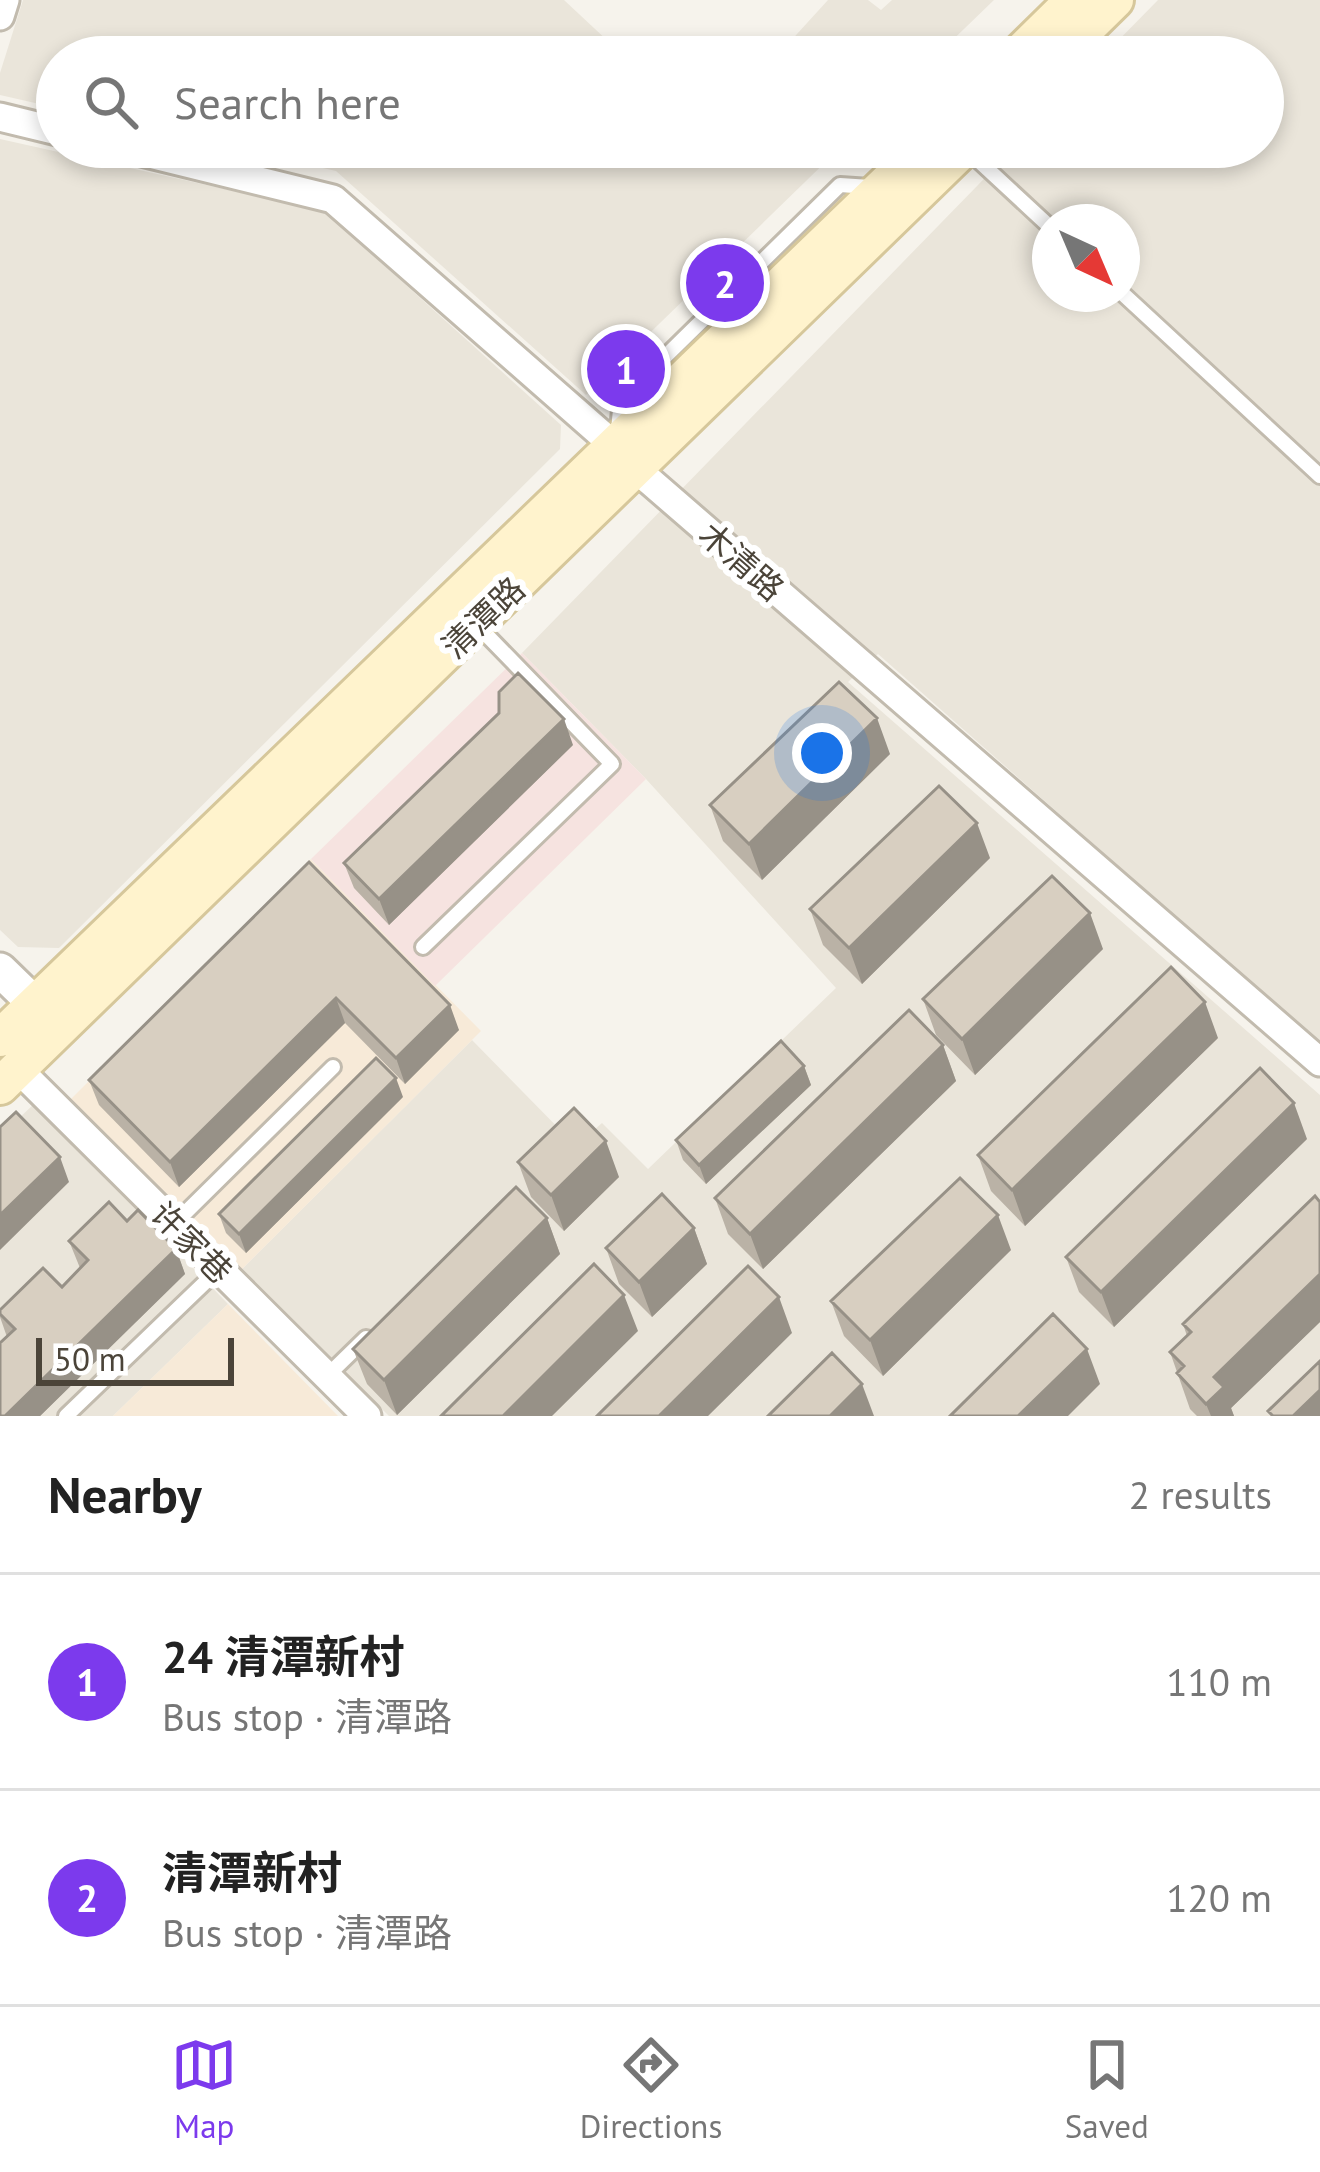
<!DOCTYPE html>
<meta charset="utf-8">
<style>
body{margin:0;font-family:"PT Sans","Noto Sans SC",sans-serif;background:#f2f2f2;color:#222}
.compass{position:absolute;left:1032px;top:204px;width:108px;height:108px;border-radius:50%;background:#fff;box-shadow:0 6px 18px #0003;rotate:136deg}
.scale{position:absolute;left:36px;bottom:30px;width:198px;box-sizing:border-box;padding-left:12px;border:6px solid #4b4439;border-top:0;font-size:33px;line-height:42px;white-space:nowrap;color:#4b4439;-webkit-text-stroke:9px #fff;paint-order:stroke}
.you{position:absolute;left:822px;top:753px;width:42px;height:42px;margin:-30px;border:9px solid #fff;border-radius:50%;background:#1a73e8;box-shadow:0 0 0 18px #1a73e833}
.badge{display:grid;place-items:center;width:78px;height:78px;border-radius:50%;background:#7c3aed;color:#fff;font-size:39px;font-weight:700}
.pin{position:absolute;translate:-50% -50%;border:6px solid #fff;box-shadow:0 3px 12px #0006}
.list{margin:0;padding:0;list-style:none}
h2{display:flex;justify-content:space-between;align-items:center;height:156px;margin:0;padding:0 48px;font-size:51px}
h2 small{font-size:39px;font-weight:400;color:#767676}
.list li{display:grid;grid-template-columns:78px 1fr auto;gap:36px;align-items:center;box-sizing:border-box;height:216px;padding:0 48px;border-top:3px solid #e0e0e0}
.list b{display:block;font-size:45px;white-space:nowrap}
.list p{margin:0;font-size:39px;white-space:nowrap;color:#767676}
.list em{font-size:39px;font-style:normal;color:#767676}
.icon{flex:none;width:66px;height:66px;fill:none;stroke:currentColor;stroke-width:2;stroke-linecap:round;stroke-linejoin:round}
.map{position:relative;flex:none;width:1320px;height:1416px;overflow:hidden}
.search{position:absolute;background:#fff;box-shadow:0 6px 18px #0003;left:36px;right:36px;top:36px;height:132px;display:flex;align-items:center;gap:30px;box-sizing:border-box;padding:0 42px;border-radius:66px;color:#767676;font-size:45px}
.sheet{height:588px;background:#fff}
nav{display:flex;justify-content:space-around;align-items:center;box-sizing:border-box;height:168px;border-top:3px solid #e0e0e0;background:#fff;font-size:33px;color:#767676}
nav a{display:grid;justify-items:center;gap:6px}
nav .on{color:#7c3aed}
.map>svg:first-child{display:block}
.residential{fill:#eae5da;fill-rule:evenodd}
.commercial{fill:#f7ead8}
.medical{fill:#f6e3e0}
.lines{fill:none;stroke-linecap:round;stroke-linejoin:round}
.service-casing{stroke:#c2bbae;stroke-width:20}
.minor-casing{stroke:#c2bbae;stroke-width:33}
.tertiary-casing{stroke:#c2bbae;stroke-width:39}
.secondary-casing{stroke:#d6c79b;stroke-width:42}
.service{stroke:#fff;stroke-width:14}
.minor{stroke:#fff;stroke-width:27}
.tertiary{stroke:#fff;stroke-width:33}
.secondary{stroke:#fff3cd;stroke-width:36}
.wall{fill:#bab2a6}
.shaded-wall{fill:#979187}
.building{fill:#d8cfc1;stroke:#979187;stroke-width:3}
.labels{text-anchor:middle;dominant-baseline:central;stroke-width:12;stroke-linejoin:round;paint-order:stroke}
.street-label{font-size:33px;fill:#4b4439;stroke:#fff}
</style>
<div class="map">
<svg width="1320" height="1416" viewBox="0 0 1320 1416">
<rect width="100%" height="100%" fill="#f6f3ec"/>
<path class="residential" d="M23,0h541l61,57h-568v51l-57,-13v-22z
M828,0h40l13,10 11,-10h102l-59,57h-159z
M1158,0h162v1044l-442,-390 -30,28 472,413v321h-931l-148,-146 231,-230 104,106 26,-23 46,46 188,-181 -190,-209 -124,-126 493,-506h248v-90h-161zM1050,222h72v72h-72z
M0,139l324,72 237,214 -1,24 -501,499 -41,-1 -18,-17z
M230,147h611l-255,248 -250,-224z
M34,1104l194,200 -115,112h-113v-280z"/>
<path class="commercial" d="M311,859l170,172 -240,239 -170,-171z
M228,1304l110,112h-225z"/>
<path class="medical" d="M522,653l124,126 -211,207 -124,-127z"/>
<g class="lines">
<defs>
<path id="service" d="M966,149l84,78
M1122,293l198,183
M618,430l3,-30 219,-215 30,2
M423,947l189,-183 -135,-139
M174,1224l159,-157
M327,1376l39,-38
M66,1416l153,-147"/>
<path id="minor" d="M0,16l5,-16
M0,117l57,14
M121,147l212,52 283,248 20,22 684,593
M18,1069l349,347"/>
<path id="tertiary" d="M0,970l35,34"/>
<path id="secondary" d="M1016,57l58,-57
M1057,57l58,-57
M0,1038l924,-891
M0,1086l965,-939"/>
</defs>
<use href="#service" class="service-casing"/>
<use href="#minor" class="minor-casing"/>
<use href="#tertiary" class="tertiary-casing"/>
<use href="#secondary" class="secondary-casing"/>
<use href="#service" class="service"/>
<use href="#minor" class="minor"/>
<use href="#tertiary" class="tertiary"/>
<use href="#secondary" class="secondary"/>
</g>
<path class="wall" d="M573,745l-184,180 -35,-37 -10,-25z
M890,754l-128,126 -39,-39 -13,-36z
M990,858l-128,126 -39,-39 -13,-36z
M309,862l150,168 -54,54 -60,-61 -166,164 -80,-82 -10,-25z
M1103,949l-128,126 -39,-40 -13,-36z
M1218,1038l-193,188 -34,-35 -13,-36z
M943,1045l13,36 -193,188 -35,-35 -13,-36z
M804,1066l7,19 -105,99 -23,-24 -7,-20z
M403,1097l-157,156 -20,-20 -7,-19z
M1307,1139l-193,188 -35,-35 -13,-35z
M518,1162l101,15 -55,54 -33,-34z
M1320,1202v120l-89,86 3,8h-37l-7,-7 -20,-57 17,-16 -4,-12z
M547,1218l13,36 -163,161 -30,-31 -14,-35z
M127,1221l49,28 9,25 -145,142h-40l7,-79 -7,-20v-7l62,-23 18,-19 -11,-27z
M694,1228l13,36 -55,53 -33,-33 -13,-36z
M1011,1250l-128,126 -39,-40 -13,-35z"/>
<path class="shaded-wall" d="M877,718l13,36 -128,126 -13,-36z
M564,719l9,26 -184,180 -10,-26z
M977,823l13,35 -128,126 -13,-36z
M1090,913l13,36 -128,126 -13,-36z
M336,998l9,25 -166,164 -9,-25z
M1205,1002l13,36 -193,188 -13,-36z
M450,1005l9,25 -54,54 -9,-26z
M943,1045l13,36 -193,188 -13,-35z
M804,1066l7,19 -105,99 -7,-19z
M396,1078l7,19 -157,156 -7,-19z
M1294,1103l13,36 -193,188 -13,-35z
M606,1141l13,36 -55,54 -13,-36z
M60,1157l9,25 -69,68v-35z
M998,1215l13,35 -128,126 -13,-36z
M547,1218l13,36 -163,161 -13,-35z
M694,1228l13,36 -55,53 -13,-35z
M176,1249l9,25 -145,142h-35z
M1320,1274v48l-89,86 3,8h-23l-5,-12 8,-27z
M624,1295l14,36 -86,85h-49z
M779,1297l13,36 -84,83h-49z
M1087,1349l13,35 -32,32h-50z
M862,1384l12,32h-44z
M1320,1390v26h-27z"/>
<path class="building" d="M518,673l46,46 -185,180 -35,-36 155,-150v-21z
M839,682l38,36 -128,126 -39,-39z
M939,786l38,37 -128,125 -39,-39z
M309,862l141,143 -54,53 -60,-60 -166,164 -81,-82z
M1052,876l38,37 -128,126 -39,-40z
M1171,967l34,35 -193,188 -34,-35z
M909,1010l34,35 -193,189 -35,-36z
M781,1041l23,25 -105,99 -23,-25z
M376,1058l20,20 -157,156 -20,-20z
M1260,1068l34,35 -193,189 -35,-35z
M574,1108l32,33 -55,54 -33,-33z
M16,1112l44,45 -60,58v-88z
M960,1178l38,37 -128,125 -39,-39z
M516,1187l31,31 -163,162 -31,-31z
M662,1194l32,34 -55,54 -33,-34z
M1315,1196l5,6v72l-106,103 10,10 -18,17 -29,-31 7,-7 -14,-14 21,-20 -8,-8z
M109,1202l18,19 11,-11 38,39 -171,167h-5v-73l15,-14 -15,-15v-4l43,-42 19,19 26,-27 -19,-19z
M594,1264l30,31 -121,121h-62z
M748,1266l31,31 -120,119h-62z
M1053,1314l34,35 -69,67h-68z
M832,1353l30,31 -32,32h-62z
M1320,1361v29l-27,26h-20l-5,-5z"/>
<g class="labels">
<g class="street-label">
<text transform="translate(742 561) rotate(41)">木清路</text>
<text transform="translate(483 617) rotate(-44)">清潭路</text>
<text transform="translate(192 1242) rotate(45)">许家巷</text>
</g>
</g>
</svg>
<svg class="compass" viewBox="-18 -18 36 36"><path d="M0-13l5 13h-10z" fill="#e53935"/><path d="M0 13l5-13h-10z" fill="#767676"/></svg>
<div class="scale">50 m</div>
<div class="you"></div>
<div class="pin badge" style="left:626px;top:369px">1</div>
<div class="pin badge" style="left:725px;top:283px">2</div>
<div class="search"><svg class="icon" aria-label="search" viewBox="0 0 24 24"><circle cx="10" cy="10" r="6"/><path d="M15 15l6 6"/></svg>Search here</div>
</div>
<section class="sheet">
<h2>Nearby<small>2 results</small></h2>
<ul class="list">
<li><span class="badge">1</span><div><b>24 清潭新村</b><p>Bus stop · 清潭路</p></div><em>110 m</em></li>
<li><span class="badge">2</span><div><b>清潭新村</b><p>Bus stop · 清潭路</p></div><em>120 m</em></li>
</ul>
</section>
<nav>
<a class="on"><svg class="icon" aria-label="map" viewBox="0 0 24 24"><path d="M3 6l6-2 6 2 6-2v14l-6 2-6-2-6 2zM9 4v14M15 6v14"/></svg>Map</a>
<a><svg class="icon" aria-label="directions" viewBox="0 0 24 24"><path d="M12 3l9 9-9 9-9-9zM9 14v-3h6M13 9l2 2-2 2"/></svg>Directions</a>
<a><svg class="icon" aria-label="saved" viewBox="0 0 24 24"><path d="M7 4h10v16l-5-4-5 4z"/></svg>Saved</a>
</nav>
